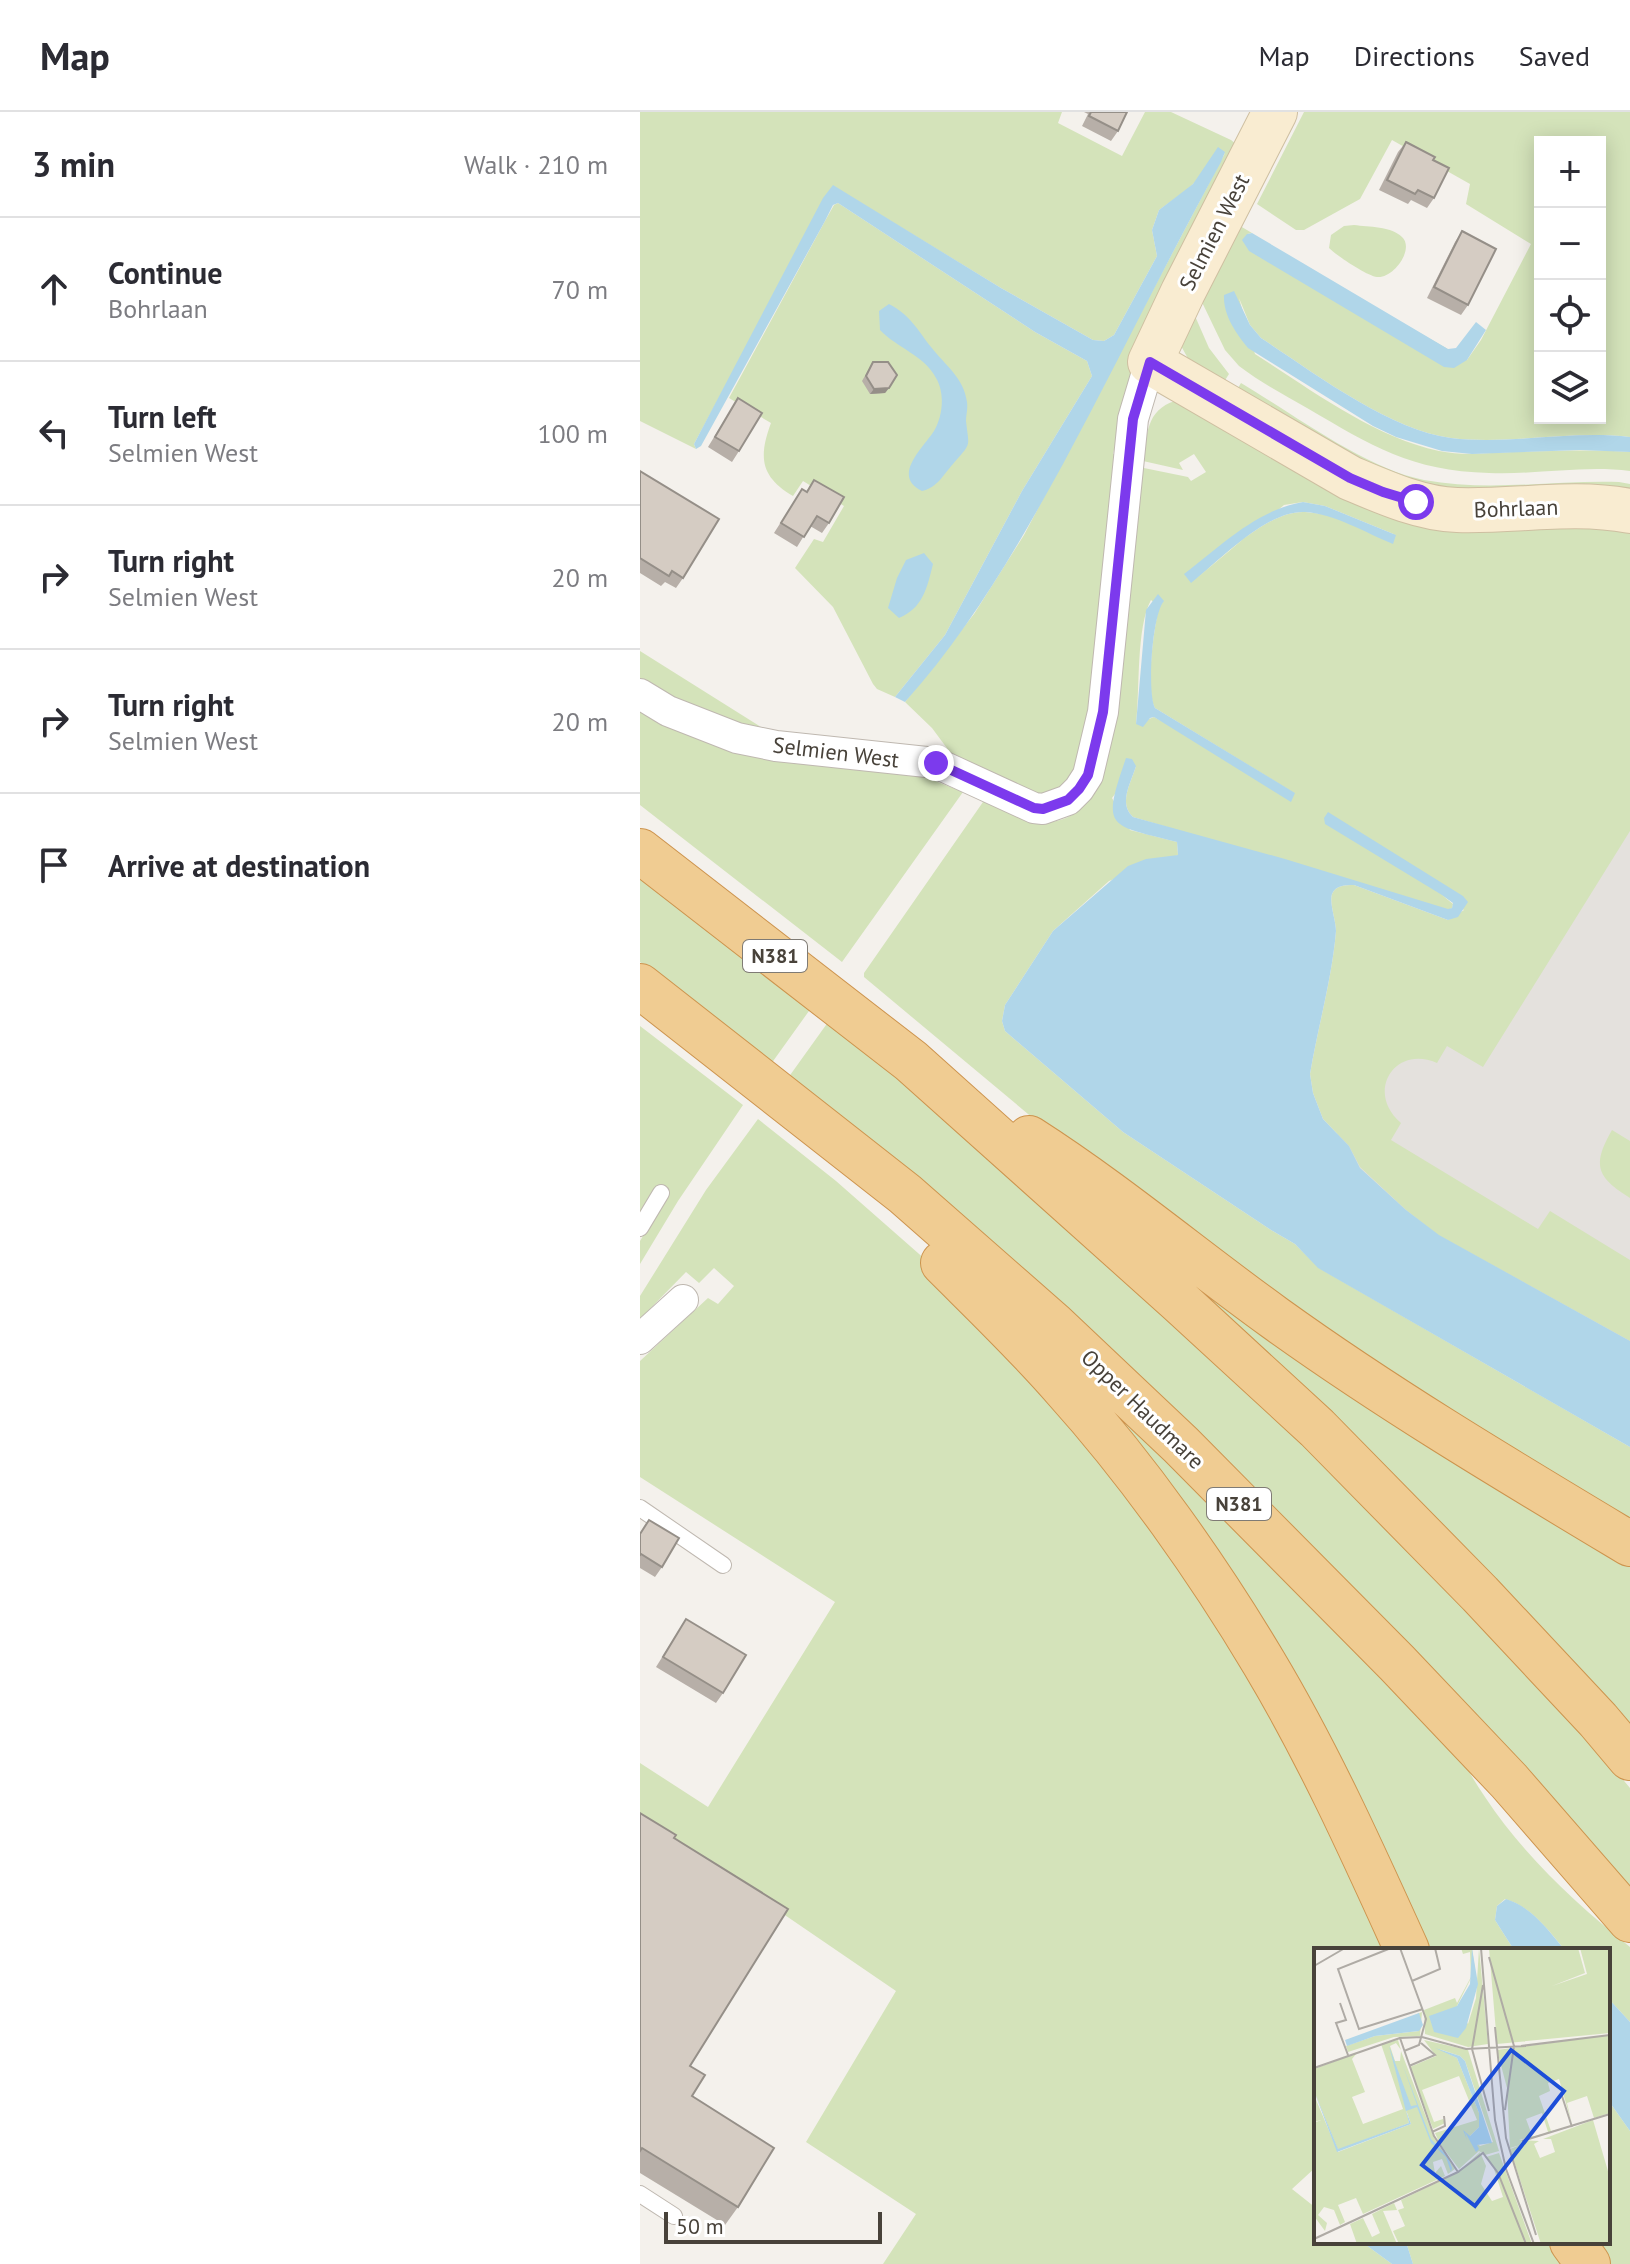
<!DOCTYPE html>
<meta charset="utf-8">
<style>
body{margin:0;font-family:"PT Sans",sans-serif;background:#f7f7f7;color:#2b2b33}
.controls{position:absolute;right:24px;top:24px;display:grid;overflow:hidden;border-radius:0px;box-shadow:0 4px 20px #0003}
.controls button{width:72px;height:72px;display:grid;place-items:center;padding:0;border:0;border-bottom:2px solid #e1e1e2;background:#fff;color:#2b2b33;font:40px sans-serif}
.scale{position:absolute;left:24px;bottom:20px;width:218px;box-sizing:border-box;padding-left:8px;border:4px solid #48423a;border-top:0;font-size:22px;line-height:28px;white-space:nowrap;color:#48423a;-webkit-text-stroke:6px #fff;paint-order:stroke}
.stop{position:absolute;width:24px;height:24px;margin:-18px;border:6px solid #7c3aed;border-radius:50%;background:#fff}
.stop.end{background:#7c3aed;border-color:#fff;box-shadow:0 2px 8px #0008}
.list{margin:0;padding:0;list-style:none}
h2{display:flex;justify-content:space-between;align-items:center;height:104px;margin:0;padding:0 32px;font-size:34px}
h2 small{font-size:26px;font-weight:400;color:#7c7c81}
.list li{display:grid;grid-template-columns:52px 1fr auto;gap:24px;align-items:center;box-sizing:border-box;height:144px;padding:0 32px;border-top:2px solid #e1e1e2}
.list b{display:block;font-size:30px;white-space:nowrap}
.list p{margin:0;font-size:26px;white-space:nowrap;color:#7c7c81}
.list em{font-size:26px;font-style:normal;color:#7c7c81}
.icon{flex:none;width:44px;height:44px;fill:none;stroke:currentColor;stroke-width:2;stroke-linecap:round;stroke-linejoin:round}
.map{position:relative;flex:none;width:990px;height:2152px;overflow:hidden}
header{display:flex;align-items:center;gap:48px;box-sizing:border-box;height:112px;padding:0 40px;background:#fff;border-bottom:2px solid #e1e1e2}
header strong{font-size:38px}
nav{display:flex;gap:44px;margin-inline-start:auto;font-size:28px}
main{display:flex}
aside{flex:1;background:#fff}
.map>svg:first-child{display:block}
.industrial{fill:#e4e1dd}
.green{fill:#d4e3ba;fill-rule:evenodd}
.water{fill:#b0d6e9}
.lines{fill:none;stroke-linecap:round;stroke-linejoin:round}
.service-casing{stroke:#bfb8b0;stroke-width:18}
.minor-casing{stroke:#bfb8b0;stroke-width:32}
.secondary-casing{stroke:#cebfa1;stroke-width:46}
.trunk-casing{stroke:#cd944e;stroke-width:46}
.service{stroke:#fff;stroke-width:16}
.minor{stroke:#fff;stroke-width:30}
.secondary{stroke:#f9ecd1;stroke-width:44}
.trunk{stroke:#f0cc92;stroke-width:44}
.wall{fill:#b7afa8}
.shaded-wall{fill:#958f88}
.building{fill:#d5ccc3;stroke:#958f88;stroke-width:2}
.route{stroke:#7c3aed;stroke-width:10}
.labels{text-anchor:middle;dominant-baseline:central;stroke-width:6;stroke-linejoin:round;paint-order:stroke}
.shield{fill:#fff;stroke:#7f7b75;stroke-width:2}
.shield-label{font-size:20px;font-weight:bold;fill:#48423a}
.street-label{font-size:22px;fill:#48423a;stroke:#fff}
.inset-road{fill:none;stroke:#afaba5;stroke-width:2}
.view{fill:#1d4ed8;fill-opacity:0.15;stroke:#1d4ed8;stroke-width:4}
.inset-edge{fill:none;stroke:#48423a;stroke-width:4}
</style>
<header>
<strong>Map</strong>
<nav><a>Map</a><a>Directions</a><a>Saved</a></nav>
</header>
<main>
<aside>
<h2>3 min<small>Walk · 210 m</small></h2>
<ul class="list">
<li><svg class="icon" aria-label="ahead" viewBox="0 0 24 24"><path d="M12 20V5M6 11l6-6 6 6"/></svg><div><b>Continue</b><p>Bohrlaan</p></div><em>70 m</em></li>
<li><svg class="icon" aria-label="left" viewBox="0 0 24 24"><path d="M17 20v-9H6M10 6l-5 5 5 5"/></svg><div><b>Turn left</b><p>Selmien West</p></div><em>100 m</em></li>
<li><svg class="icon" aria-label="right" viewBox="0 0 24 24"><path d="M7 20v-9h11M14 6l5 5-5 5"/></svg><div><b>Turn right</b><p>Selmien West</p></div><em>20 m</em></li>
<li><svg class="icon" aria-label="right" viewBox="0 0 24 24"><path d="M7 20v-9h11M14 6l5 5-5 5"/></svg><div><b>Turn right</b><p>Selmien West</p></div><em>20 m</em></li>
<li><svg class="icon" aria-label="arrive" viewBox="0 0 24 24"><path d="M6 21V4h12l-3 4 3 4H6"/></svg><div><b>Arrive at destination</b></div></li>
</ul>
</aside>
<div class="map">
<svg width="990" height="2152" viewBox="0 0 990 2152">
<rect width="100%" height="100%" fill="#f4f1ec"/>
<path class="industrial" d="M990,512v739l-313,-194z"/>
<path class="green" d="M0,0h422l-4,11 64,33 23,-44h26l60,28 11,9 -110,221 -19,84 5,1 -19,212 -24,110 -28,21 -92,-39 -23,-31 -27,-26 69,-88 50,-79 201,-382 -37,36 -29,21 -7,20 5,26 -43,79 -10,6 -11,-1 -92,-52 -168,-102 -139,258 2,5 -56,-28z
M664,0h326v325c-59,-7 -120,8 -179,1 -62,-8 -138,-66 -190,-100l-11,-13 -11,-27 16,56c57,36 117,82 184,97 24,5 50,2 74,1 39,-1 78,-3 117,0v19c-47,-6 -94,4 -141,2 -78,-2 -117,-27 -182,-65 -23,-13 -47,-26 -68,-42l-14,-16 -26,-54 36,-73 17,10 -5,1 220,126 14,-20 50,-96 -65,-40 4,-20 -78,-44 -32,59 -56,31h-8l-39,-26zM900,30h60v276h-60z
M198,91l197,129 52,29 5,15 -70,115 -77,144 -50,62 -18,-8 -4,-5 -40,-77 -38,-39 19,-29 9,3 21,-36 -41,-25 -10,15c-32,-19 -35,-38 -22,-73l-42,-25 96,-177 9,-16z
M714,113c15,2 37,1 48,12 13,12 -9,42 -25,40 -10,-1 -41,-22 -48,-29l2,-13 13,-9z
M555,204l14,32 20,26 -7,11 -31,-21 -11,-20z
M601,271c52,31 125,86 183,97 65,12 130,0 195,2l11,2v11l-218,-7 -177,-95z
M535,289l144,74 311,52v304l-147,236 -36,-21 -10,17c-43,-19 -72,30 -36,60l-10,17 147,89 12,-18 80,49v81l-192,-106 -32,-25 -46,-43 -11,-21 -26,-27 -10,-26 -3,-19c8,-48 22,-95 26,-143 0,-11 -7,-28 -4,-37 4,-9 13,-9 22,-9l94,35 16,-10 -22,-15 11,9 -1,4 -4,2 -315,-93c-15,-14 -2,-34 3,-51l-24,32 18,32 47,12 1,13 -69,26 -56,50 -48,74 -3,16 3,10 118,101 148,98 24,14 24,24 311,179v85l-242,-149 -342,-254 -182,-152v-4l119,-171 5,-4c35,17 57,38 93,11l58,-342 49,10 3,4 15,-9 -12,-18 -15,9 4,7 -40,-9c4,-26 3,-51 32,-60zM663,390l22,4 71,29c-29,-8 -61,-21 -91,-23 -38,-2 -85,48 -114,71l93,-78zM511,488l8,7c-5,20 -14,84 -4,101l139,85 -140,-76 -18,7c4,-33 0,-97 15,-124z
M0,539l121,76 -53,-10 -68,-37z
M0,597l285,68 38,15 -121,170 -202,-157z
M0,760l174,132 -43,60 -131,-102z
M191,906l473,424 279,290 47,56v109l-842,-819z
M0,914l103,79 -65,96 -38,63v-23l28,-47 -12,-8 -16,27z
M118,1007l78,62 107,94 254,302 202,373h-83v217l-24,22 24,19v34h46l30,22h-509l33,-50 -110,-72 90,-151 -120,-82 -136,-86v-60l68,44 127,-205 -195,-125v-116l68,-63 10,6 16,-18 -20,-18 -15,15 -13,-11 -46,47v-23l66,-106z
M972,1018l18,11v57c-34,-21 -38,-33 -18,-68z
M457,1082l533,362v173z
M398,1221l415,411c11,18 20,36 32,53 39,59 91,107 145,150v75l-22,-24v-48h-43c-17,-20 -33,-43 -60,-51l-8,7 -2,14 19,30h-95z
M968,1988l22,31v133h-30l-16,-22h24z
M766,2130h155l15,22h-163z"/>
<path class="water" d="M578,35l7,5 -4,10c-55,100 -104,202 -158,302 -46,84 -94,167 -158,238l-10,-5 50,-62 77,-144 70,-115 -5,-15 -52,-29 -197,-129 -5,2 -8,16 -124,225 -5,3 -2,-5 129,-246 10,-13 168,103 92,52 11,1 10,-6 43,-79 -5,-26 7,-20 34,-26z
M612,121l196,116 8,-1 20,-26 10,8 -19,30 -13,8 -10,-1 -195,-116 -7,-11 5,-6z
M594,179l16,34 11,13c52,34 128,92 190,100 59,7 120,-8 179,-1v15l-50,-2 -108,4 -30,-3 -46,-14 -23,-11 -125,-78c-12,-15 -25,-33 -24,-53z
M249,192c20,10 28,25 42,43 14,18 33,31 36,55 1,7 -1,13 -1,19 3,27 6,21 -13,43 -10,11 -15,23 -31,27 -31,-15 1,-43 12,-60 9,-15 11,-38 2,-53 -12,-23 -39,-30 -56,-48l-1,-19z
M663,390l22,4 71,29 -3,9c-27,-11 -58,-30 -88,-32 -38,-2 -85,48 -114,71l-7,-9c37,-28 72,-64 119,-72z
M284,441l9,11c-6,24 -10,44 -34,54l-11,-10 9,-30 9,-18z
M518,482l6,7c-12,13 -17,92 -9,107l140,85 -4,9 -137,-85 -4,1 -7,9 -7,-3 10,-114z
M486,646l6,1 4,7c-5,17 -18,37 -3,51l152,42 163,50 4,-1 1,-5 -11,-8 -117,-71 -1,-6 4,-6 135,84 5,6 -10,15 -10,3 -94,-35c-9,0 -18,0 -22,9 -3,9 4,26 4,37 -4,48 -18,95 -26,143l3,19 10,26 26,27 11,22 46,42 33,25 191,106v106l-312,-179 -23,-24 -24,-14 -148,-98 -118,-101 -3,-10 3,-16 48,-74 75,-65 18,-7 32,-4 -1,-13c-69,-18 -76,-12 -51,-84z
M866,1787c26,8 42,31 59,51h-51l-19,-30 2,-14z
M968,1886l22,24v109l-22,-31z
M722,2130h44l7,22h-21z"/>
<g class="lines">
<defs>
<path id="service" d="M0,1116l21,-35
M0,1396l83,57
M0,2082l34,22"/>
<path id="minor" d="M0,582l28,17 69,27 39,8 160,17 98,45 9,1 25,-9 11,-11 9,-14 15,-63 30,-293 17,-57
M0,1227l43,-39"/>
<path id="secondary" d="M635,0l-92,180 -33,70 200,116c33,14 71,31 107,32 57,2 116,-10 173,1"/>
<path id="trunk" d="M0,739l271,210 268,240 138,127 163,166 118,126 32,38
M0,874l265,208 148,130 128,121 216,218 112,118 121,139
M389,1026c86,55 164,121 246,180 114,82 235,154 355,226
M303,1151c41,41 84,82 122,126 73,81 143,180 199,274 55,92 99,190 143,287
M932,2130l16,22"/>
</defs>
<use href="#service" class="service-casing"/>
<use href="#minor" class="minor-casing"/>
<use href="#secondary" class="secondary-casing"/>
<use href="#trunk" class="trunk-casing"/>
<use href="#service" class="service"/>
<use href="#minor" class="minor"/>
<use href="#secondary" class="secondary"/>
<use href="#trunk" class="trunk"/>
</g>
<path class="wall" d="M444,0h43l-9,19 -7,10 -29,-15 6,-12z
M766,30l27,18 1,38 -7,10 -16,-8 -3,4 -29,-14 19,-38z
M822,119l6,74 -7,10 -34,-17 28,-56z
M233,250l16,26 -4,5 -15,1 -8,-13z
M98,286l1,53 -7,11 -24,-15z
M0,359l43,107 -7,10 -11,-6 -4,4 -21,-13z
M174,368l15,43 -7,10 -12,-7 -13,21 -23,-14 28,-44 4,3z
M9,1408l13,47 -7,10 -15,-9v-35z
M46,1507l37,74 -7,10 -60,-36z
M0,1701l34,25 18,258 46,111 -13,18 -85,-52z"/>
<path class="shaded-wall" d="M249,276l-4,5 -15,1 4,-5z"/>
<path class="building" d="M451,0h36l-9,19 -29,-15z
M766,30l29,15 -2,3 16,8 -15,30 -16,-8 -3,4 -28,-14z
M822,119l34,18 -28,56 -34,-18z
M233,250h15l9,13 -8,13 -15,1 -8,-13z
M98,286l24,15 -23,38 -24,-14z
M0,359l79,48 -36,59 -11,-7 -3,5 -29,-18z
M174,368l30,17 -15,26 -12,-7 -13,21 -23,-14 21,-34 5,3z
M9,1408l30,18 -17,29 -21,-13 -1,1v-21z
M46,1507l60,36 -23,38 -60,-36z
M0,1701l36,22 -2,3 114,71 -98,157 15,9 -13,21 82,52 -36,59 -96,-59 -2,3z"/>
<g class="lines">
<path class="route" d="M296,651l98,45 9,1 25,-9 11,-11 9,-14 15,-63 30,-293 17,-57 200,116 33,14 33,10"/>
</g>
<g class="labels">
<g class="shield">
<rect x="103" y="828" width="64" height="32" rx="6"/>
<rect x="567" y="1376" width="64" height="32" rx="6"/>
</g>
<g class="shield-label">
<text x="135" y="844">N381</text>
<text x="599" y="1392">N381</text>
</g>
<g class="street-label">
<text transform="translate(574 120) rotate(-63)">Selmien West</text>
<text transform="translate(876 396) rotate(-2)">Bohrlaan</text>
<text transform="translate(196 640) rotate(7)">Selmien West</text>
<text transform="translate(503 1297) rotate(44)">Opper Haudmare</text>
</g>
</g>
<g transform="translate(674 1836)">
<rect width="296" height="296" fill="#f4f1ec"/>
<path d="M147,0h11l3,22 -18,36 11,18 8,-26 3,-50 9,96 -20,3 -43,-13 -1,-24 31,-12 2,5 14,-26 -1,-25 -7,2zM175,0h89l7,25 -33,13 35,-12 -7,-26h30v85l-113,11zM108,64l-2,24 -26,1 -46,15 -2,-6 29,-10 44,-5 -2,-17zM296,87v78l-16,5 -7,-22 -20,7 5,21 -13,-45 -11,4 2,8 -11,5 12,35 20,-4 -52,13 20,1 -5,3 6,14 15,-6 -4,-13h-8l50,-19 17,58v66h-69l-31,-95 10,-4 -10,3 -3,-60 -10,-38zM228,165l6,19 -15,6 -7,-19zM84,92l3,10 -5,-7 -6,3 5,15h5l1,-10 33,87 21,31 -7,5 -6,-15 -9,3 2,11 6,-7 4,10 -82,38 -7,-16 -18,7 7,17 -5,3 -6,-15 -10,-3 -6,8 9,8 -2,8 -11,-15v-93l7,-3 -7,2v-27l24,57 73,-28 -5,-14 3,13 -71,27 -24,-59v-22l43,-16 -5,6 13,33 -13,5 11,27 40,-15 -22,-65zM110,92l44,10 31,101 -14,4 -6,-4 -20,18 -19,-25 -5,-11 42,-13 -18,-44 -37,14 12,32 9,-3 2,4 -12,6 -23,-62 26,-11zM125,101l21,7 5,5 28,81 -13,4 -11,-9 11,-11 -1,-13 -22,-55zM166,204l6,14 -5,18 11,17 11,-4 -9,-28 6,6 -14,-18 13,-4 33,91h-133l-6,-13 12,-5 -7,-16 6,-2 -3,-8 56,-27zM80,255l3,7 -14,1 14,33h-40l-7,-20 13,-6 9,19 8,-4 -8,-19z" fill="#d4e3ba" fill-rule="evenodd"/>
<path d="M158,0l6,36 -12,44 -8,10 -24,-6 -5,-16 28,-10 13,-22zM105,65l4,12 -4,6 -44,5 -28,10 -2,-6zM75,98l22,60 6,-1 -15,-42 29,76 17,18 4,11 -1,4 -5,-15 -15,-14 -14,-36 -11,4 5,13 -74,28 -23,-61 24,58 71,-26zM121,100l25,8 5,5 27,82 -15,2 2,4 -3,3 -11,-20 2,8 -4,-10 7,6 9,-9v-14l-22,-55z" fill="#b0d6e9"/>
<path class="inset-road" d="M77,0l-53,21 21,60 64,-20M86,0l26,71 -7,26 -15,6M167,0l14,172 11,49 28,75M175,9l25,89 -9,64M0,18l31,-18M98,33l28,-12 -5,-21M169,37l-11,64 17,62M26,55l6,17 -10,3 12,32M181,79l11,111 30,97M207,98l89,-11M95,118l26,-11 -14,-12M0,120l86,-30M247,145l11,34M118,184l13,-6 -1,-10M208,193l88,-27M144,224l25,-19 15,20 28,71M0,291l144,-67 -24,-36 -34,-98 22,-1 44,12 60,-3"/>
<path class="view" d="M197,102l53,41 -89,115 -53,-41z"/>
<rect width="296" height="296" class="inset-edge"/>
</g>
</svg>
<div class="controls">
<button>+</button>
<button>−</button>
<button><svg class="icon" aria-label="locate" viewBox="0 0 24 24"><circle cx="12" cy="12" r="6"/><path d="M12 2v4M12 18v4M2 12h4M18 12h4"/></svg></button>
<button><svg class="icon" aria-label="layers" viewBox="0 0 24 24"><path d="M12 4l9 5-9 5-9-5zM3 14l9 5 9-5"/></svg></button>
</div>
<div class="scale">50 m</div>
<div class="stop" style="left:776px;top:390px"></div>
<div class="stop end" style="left:296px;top:651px"></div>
</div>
</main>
